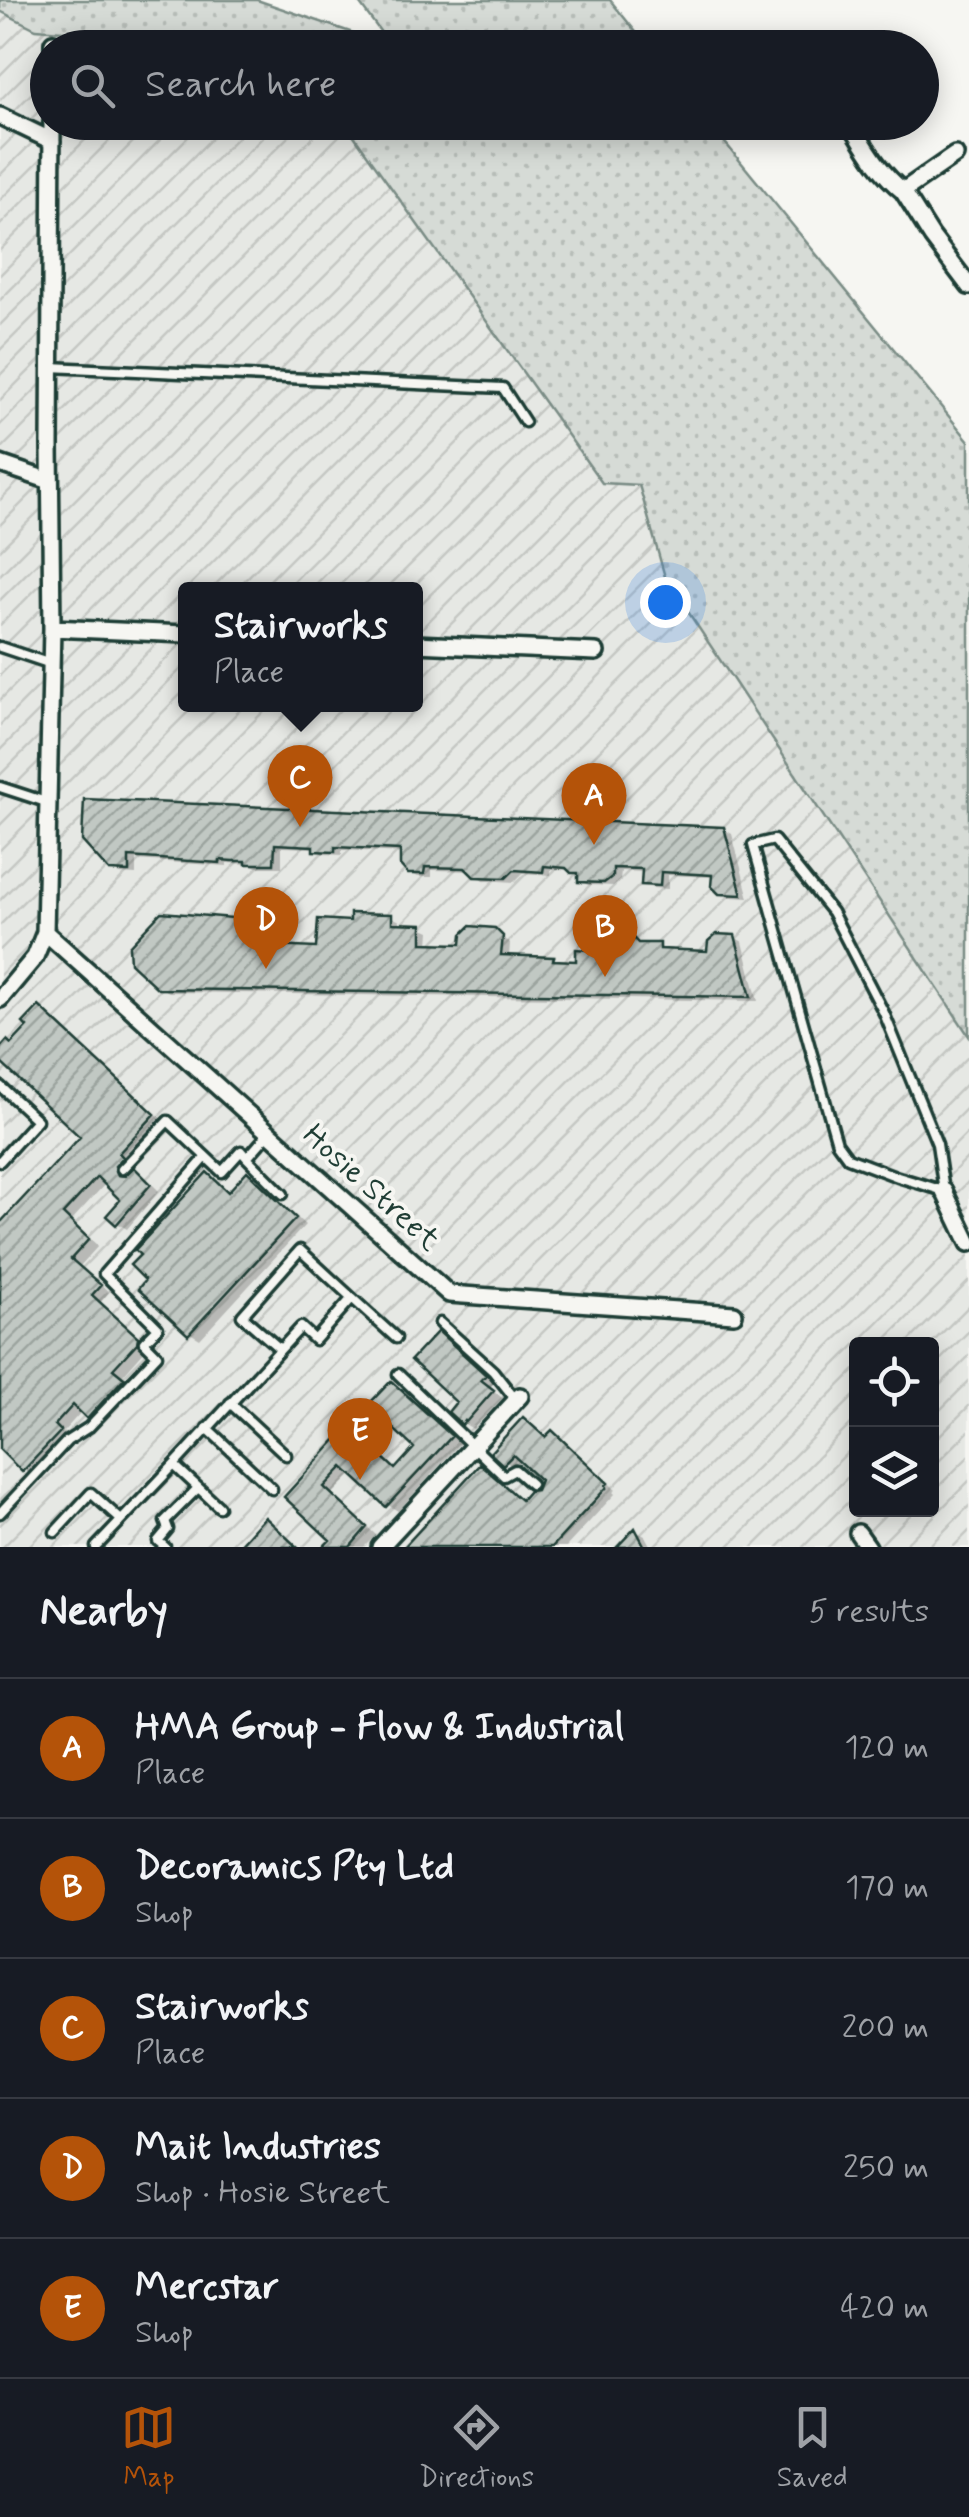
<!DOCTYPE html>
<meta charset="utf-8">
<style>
body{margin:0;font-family:Mynerve,sans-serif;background:#242831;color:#f1f3f6}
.controls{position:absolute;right:30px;bottom:30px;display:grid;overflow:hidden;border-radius:10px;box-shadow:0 5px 25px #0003}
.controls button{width:90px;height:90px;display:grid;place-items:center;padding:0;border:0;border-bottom:2px solid #363941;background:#171b24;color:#f1f3f6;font:50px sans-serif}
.you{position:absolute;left:665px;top:602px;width:35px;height:35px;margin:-25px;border:8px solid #fff;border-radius:50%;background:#1a73e8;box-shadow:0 0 0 15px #1a73e833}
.badge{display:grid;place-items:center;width:65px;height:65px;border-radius:50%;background:#b45309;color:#fff;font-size:32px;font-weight:700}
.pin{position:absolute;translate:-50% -82px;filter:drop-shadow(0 2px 5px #0008)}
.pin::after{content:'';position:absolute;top:52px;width:35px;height:30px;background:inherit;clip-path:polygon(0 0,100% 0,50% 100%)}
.popup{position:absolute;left:178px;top:582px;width:245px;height:130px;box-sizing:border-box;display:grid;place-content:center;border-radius:10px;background:#171b24;filter:drop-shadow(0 2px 8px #0005);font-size:32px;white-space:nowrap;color:#9ea1a6}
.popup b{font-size:38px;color:#f1f3f6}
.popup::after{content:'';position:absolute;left:50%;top:100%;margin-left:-20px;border:20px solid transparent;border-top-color:#171b24}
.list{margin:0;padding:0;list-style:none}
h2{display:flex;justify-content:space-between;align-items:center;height:130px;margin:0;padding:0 40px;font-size:42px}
h2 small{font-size:32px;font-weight:400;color:#9ea1a6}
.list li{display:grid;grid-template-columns:65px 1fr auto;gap:30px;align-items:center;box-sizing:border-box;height:140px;padding:0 40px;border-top:2px solid #363941}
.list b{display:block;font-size:38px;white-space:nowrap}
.list p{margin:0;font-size:32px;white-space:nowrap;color:#9ea1a6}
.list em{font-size:32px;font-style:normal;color:#9ea1a6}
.icon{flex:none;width:55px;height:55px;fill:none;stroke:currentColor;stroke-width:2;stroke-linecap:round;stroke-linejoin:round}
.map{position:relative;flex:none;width:969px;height:1547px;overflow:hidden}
.search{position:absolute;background:#171b24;box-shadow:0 5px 25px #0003;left:30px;right:30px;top:30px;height:110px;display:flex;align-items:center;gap:25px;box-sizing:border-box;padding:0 35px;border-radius:55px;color:#9ea1a6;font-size:38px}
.sheet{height:830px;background:#171b24}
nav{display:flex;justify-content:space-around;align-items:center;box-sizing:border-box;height:140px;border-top:2px solid #363941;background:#171b24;font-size:28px;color:#9ea1a6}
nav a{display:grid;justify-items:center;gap:5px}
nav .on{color:#b45309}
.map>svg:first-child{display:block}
.industrial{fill:url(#industrial-furrows);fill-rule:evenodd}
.grass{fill:url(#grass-dots);stroke:#7a8c85;stroke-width:2.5}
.shadow{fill:#0003}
.building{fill:url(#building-hatch);stroke:#1f3d34;stroke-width:2.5}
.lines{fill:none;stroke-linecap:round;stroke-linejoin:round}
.service-casing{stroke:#1f3d34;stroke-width:15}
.minor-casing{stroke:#1f3d34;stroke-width:22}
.service{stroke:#f6f6f2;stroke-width:8}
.minor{stroke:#f6f6f2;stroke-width:15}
.labels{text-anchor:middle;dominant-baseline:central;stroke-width:8;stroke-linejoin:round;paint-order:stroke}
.street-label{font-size:32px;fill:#1f3d34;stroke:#f6f6f2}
</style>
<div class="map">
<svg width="969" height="1547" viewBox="0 0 969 1547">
<defs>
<pattern id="industrial-furrows" width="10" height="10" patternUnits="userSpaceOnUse" patternTransform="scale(2.5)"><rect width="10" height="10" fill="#e6e8e4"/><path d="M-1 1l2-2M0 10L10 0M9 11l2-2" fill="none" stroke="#c5c8c4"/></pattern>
<pattern id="grass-dots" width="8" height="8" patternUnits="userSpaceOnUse" patternTransform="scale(2.5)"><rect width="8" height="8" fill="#d6dbd6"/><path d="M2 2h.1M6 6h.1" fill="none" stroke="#b7bdb8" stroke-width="1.8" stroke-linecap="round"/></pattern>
<pattern id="building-hatch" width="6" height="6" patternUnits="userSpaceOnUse" patternTransform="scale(2.5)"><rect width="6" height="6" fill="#c1c8c3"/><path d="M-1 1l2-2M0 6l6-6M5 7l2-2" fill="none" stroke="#9ca49f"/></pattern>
</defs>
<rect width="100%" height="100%" fill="#f6f6f2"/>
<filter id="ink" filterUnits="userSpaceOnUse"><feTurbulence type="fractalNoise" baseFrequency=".01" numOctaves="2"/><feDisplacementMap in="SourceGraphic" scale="20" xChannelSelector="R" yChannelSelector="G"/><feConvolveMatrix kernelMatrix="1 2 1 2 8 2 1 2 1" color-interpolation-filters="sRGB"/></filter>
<g filter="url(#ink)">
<path class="industrial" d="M0,11l36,18 104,8 32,10 -124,1v74l297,1 257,360 37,2 27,92 303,459v511h-969zM185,590h230v114h-230zM856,1344h76v166h-76z"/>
<path class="grass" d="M0,0h257l134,46 -34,-46h253l38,47h-476l-32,-10 -104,-8 -36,-18z
M345,123h364l260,318v595l-304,-459 -26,-92 -37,-2z"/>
<path class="shadow" d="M724,829l8,5 17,64 -20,-1 -8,-5 -7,-15 -46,-2v14l-16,-1 -8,-4v-12l-23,-1 -1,9 -7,6 -25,-1 -8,-4v-6l-8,-5 -21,-1v6l-28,-2 -9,9 -30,-2 -12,-9 -40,-1v7h-14l-9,-5 -6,-19 -61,-3v5l-19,-1 -8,-6 -33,-1v20h-26l-5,-3 -24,-1v3l-91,-6v15l-17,-1 -9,-5 -26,-29z
M392,917l8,4v4l21,2 9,4 -1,14 35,1 30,-16 16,13 -1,14 44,2 5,3 21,1 13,-10 33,-21 16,13 18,1 9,5 42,3 24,-17 9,5 15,59 -589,-9 -10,-5 74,-67h40l9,4 -1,25 38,2 34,-28z
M40,1009l10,6 114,106 -40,52 2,5 8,-8 10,6 15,15 -32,38 -10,-6 7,-24 -18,-16 -35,38 27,25 -18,20 29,26 -8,10 46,43 -1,4 -24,27 11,9 -35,37 -16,-11 -19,21 6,6 -35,37 -10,-5 -24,-24v-219l84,-90 -84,-78v-8l13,-5 17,-19z
M247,1174l11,6 47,45 -105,114 -10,-6 -49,-44 67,-113 22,17z
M438,1334l10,6 47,42 -5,5 12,11 -29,31 -10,-6 -3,-21z
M392,1384l10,6 58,53 -62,68 -10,-6 -35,-32 -21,21 44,41 -12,12h-38l7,-7 -46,-43 63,-68 10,6 38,35 20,-22z
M552,1433l10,5 54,52 -3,2 2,2 -49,53h-159l74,-80 9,5 33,30 16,-12 4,-11 -21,-19 -8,8 -20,-16 53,-13z
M635,1531l10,5 6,11h-31z"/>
<path class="building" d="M84,799l640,28 18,68 -23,-1 -8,-8 1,-11 -51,-3 -1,14 -19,-1 1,-16 -29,-1v8l-9,7 -26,-1v-9h-7l-5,-5 -22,-2 -1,6 -29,-2 -8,8 -32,-1 -9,-9 -40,-1 -1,7h-16l-8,-9v-15l-65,-3v5l-22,-1v-5l-38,-2 -1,20h-28v-3h-13l-13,-1v3l-91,-6v15l-20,-1 -27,-30z
M161,912l72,6 41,-1 -1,29 43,2 2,-29 32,2v-8l42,1v9l30,1v19l39,1 1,-10 8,-8 25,2 8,8 -2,19 53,2 -1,3 23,1v-12l13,1 1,-14 8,-7 28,1 12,13h22v6l47,2 1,-10 8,-7 19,1 16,62 -593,-8 -28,-26 -1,-17z
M39,1006l116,108 -36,39 4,4 -8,9 3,9 7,1 9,-9 17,17 -35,41 -10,-9 14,-16 -23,-23 -34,37 26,25 -18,20 30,26 -9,10 46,42 -1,6 -24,26 11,9 -37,41 -14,-14 -18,20 6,6 -39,41 -22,-22v-227l80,-86 -80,-75v-14l7,-8 4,4 16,-17 -4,-4z
M247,1171l49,47 -108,117 -50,-46 7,-9 -15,-15 10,-10 -5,-5 72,-78 21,20z
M438,1331l48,44 -5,5 13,10 -28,32 -1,-1 -3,4 -14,-13 8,-10 -45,-42z
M391,1381l61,55 -66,71 -43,-40 -19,20 43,40 -17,20h-27l7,-7 -46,-43 65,-71 46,43 19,-21 -46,-43z
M523,1417l22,20 7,-7 56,53 -2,2 1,2 -55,60h-148l76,-83 41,36 8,-9 7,-1 4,-10 -27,-25 -10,10 -13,-12z
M265,1517l32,30h-59z
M635,1528l10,19h-28z"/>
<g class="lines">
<defs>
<path id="service" d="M50,367l453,21 22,34
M0,647l51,17
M0,787l49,16
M774,840l58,72 52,101 53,131 7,47 -46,-14 -50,-19 -11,-15 -84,-298z
M0,1086l37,34 -37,41
M247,1158l36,36
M122,1169l46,-48 54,51 19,-21 6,7 22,-25
M440,1323l53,48 23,29
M280,1349l-38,-33 58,-66 52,48
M398,1374l106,102 11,-6 16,14
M230,1403l56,52
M207,1428l65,61
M174,1465l127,-138 14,13 37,-42 44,40
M0,1513l67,-72 22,-14 68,-72 -13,-13 14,-14 -54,-54 102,-117
M55,1532l36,-39 30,27
M96,1547l78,-82 45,42
M165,1547l-7,-6 10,-12 -3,-8 33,-33"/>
<path id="minor" d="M53,43v5
M0,116l52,25
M850,122c16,26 29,50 53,69
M955,155l-52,36 29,46 37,49
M0,464l50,17
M52,628l133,6
M415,644l181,8
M45,932l404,362 285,20
M0,999l35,-42 10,-25 7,-304 -2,-184 2,-322
M944,1191l25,52
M858,1533l10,14
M380,1547l140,-151"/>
</defs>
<use href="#service" class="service-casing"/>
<use href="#minor" class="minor-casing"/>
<use href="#service" class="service"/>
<use href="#minor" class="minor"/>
</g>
</g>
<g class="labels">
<g class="street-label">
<text transform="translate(371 1188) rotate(42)">Hosie Street</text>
</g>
</g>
</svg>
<div class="controls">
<button><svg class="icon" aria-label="locate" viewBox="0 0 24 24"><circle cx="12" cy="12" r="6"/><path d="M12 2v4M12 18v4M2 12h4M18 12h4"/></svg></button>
<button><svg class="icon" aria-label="layers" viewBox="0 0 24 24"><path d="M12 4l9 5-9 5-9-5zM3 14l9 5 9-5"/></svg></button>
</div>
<div class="you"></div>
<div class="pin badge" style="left:594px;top:845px">A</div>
<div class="pin badge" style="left:605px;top:977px">B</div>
<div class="pin badge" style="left:300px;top:827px">C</div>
<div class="popup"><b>Stairworks</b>Place</div>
<div class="pin badge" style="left:266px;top:969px">D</div>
<div class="pin badge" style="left:360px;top:1480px">E</div>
<div class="search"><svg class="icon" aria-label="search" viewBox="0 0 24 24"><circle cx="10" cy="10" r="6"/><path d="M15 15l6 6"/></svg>Search here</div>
</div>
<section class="sheet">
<h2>Nearby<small>5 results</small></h2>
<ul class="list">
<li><span class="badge">A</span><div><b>HMA Group - Flow &amp; Industrial</b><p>Place</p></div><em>120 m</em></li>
<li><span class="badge">B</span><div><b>Decoramics Pty Ltd</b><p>Shop</p></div><em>170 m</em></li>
<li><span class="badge">C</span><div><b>Stairworks</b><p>Place</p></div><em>200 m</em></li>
<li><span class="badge">D</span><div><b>Mait Industries</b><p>Shop · Hosie Street</p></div><em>250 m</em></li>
<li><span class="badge">E</span><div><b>Mercstar</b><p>Shop</p></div><em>420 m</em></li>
</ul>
</section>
<nav>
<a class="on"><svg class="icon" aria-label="map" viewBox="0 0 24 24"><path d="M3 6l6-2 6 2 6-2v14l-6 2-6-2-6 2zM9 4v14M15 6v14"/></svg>Map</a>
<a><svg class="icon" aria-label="directions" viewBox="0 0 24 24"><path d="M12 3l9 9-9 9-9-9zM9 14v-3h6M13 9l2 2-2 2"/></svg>Directions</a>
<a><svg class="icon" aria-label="saved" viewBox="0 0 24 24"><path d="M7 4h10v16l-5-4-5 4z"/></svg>Saved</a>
</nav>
